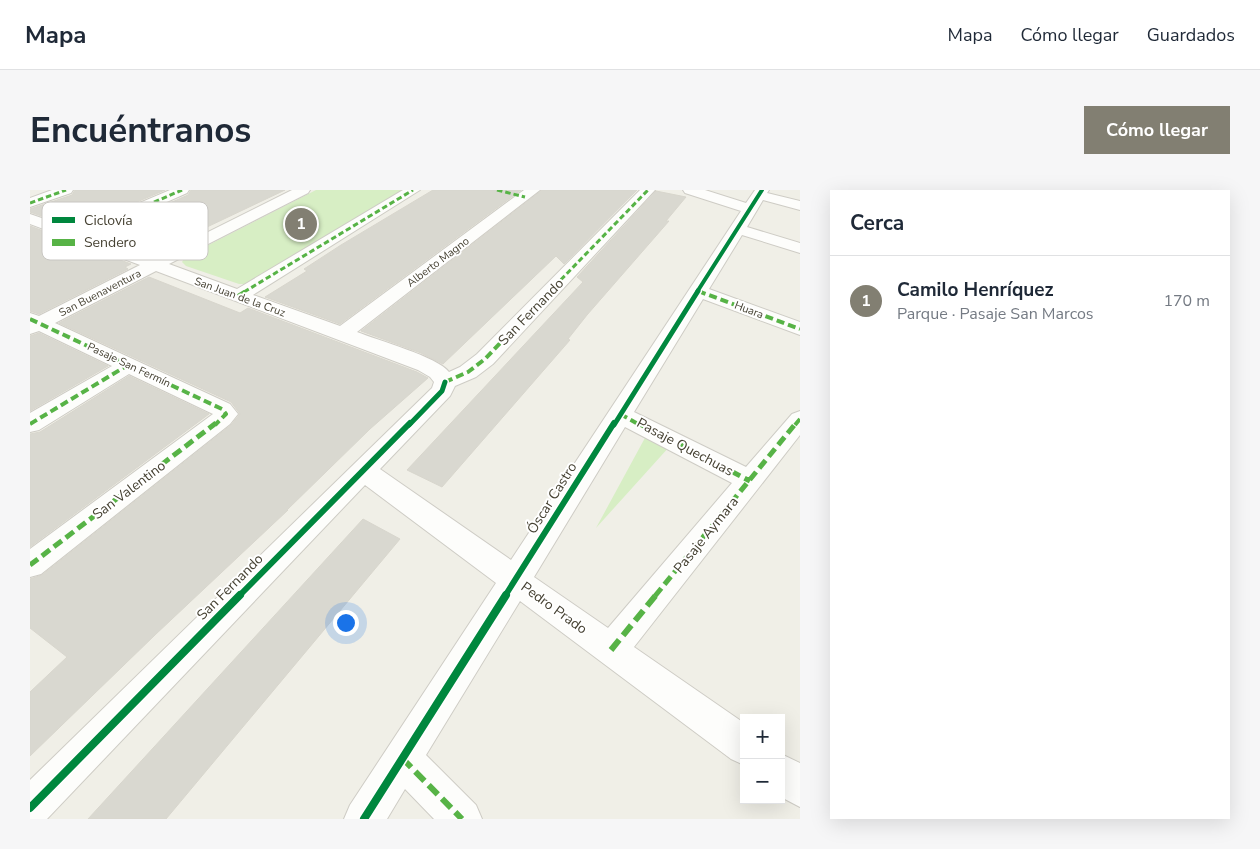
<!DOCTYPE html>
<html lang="es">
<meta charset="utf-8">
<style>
body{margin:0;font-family:"Nunito Sans",sans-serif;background:#f6f6f7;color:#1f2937}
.controls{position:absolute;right:15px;bottom:15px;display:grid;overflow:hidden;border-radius:0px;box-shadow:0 5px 20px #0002}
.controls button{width:45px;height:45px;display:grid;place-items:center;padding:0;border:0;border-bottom:1px solid #e0e1e3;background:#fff;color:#1f2937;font:25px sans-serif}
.you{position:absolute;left:315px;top:432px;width:18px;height:18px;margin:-12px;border:4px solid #fff;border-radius:50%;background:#1a73e8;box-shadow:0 0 0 8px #1a73e833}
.badge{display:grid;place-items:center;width:32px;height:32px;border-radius:50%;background:#827f72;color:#fff;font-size:16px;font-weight:700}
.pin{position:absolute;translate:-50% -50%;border:2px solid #fff;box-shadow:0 1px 5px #0006}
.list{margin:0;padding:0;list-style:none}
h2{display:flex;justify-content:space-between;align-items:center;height:65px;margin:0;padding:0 20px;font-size:21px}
h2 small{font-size:16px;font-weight:400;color:#747a83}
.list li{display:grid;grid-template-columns:32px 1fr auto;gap:15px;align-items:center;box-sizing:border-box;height:90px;padding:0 20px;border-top:1px solid #e0e1e3}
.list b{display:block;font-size:19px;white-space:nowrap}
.list p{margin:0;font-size:16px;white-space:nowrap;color:#747a83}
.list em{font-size:16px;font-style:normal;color:#747a83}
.map{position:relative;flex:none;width:770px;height:629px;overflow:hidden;border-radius:0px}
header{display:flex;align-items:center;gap:30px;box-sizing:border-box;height:70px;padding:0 25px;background:#fff;border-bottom:1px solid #e0e1e3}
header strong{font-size:24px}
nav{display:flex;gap:28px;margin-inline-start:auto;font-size:18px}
.intro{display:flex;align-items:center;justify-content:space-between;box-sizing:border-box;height:120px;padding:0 30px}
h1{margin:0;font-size:35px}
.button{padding:12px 22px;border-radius:0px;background:#827f72;color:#fff;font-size:18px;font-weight:700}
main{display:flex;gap:30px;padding:0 30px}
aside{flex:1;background:#fff;border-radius:0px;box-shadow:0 5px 20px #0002}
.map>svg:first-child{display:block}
.green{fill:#d7eec4}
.building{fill:#d9d8d0;stroke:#d8d6cd}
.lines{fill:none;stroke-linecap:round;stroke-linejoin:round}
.street-casing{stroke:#ceccc5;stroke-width:2}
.street{fill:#fdfdfb;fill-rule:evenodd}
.quiet-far3{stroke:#57b346;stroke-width:3;stroke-dasharray:5.5 3;stroke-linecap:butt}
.quiet-far2{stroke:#57b346;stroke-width:4;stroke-dasharray:8 4;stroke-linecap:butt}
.quiet-far1{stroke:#57b346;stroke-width:5;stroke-dasharray:10 5;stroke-linecap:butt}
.quiet{stroke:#57b346;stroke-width:6;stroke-dasharray:13 6;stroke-linecap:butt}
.cycleway-far3-casing{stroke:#fff;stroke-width:5.5}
.cycleway-far2-casing{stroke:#fff;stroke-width:8}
.cycleway-far1-casing{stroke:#fff;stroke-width:9}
.cycleway-casing{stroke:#fff;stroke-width:11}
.cycleway-far3{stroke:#00873e;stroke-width:4}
.cycleway-far2{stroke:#00873e;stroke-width:5}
.cycleway-far1{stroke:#00873e;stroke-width:6}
.cycleway{stroke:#00873e;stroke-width:8}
.labels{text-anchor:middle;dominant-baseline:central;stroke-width:4;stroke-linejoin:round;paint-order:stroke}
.far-street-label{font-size:11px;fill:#464233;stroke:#fff}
.street-label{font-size:14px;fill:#464233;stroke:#fff}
.key{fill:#fff;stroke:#c8c6c2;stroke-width:1}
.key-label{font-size:14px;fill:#464233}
</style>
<header>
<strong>Mapa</strong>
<nav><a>Mapa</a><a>Cómo llegar</a><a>Guardados</a></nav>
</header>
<div class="intro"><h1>Encuéntranos</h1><a class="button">Cómo llegar</a></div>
<main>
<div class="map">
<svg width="770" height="629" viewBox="0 0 770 629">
<rect width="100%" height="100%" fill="#f0efe7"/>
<path class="green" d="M286,0h92l-159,94h-10l-53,-18 -4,-4 3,-5z
M616,246l24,10 -74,82z"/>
<path class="building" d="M45,0h90l-89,38 -46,-16v-3l42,-14z
M161,0h94l-137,65 -53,-19 93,-41z
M403,0h88l-181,134 -75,-27 42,-26 -3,-2 37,-24z
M512,0h95l-73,74 -8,-8 -113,108 -22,-11 -60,-22z
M626,1l30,6 -20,24h3l-82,94 -19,24 2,1 -128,147 -35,-17 176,-188 -6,-5z
M0,36l101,38 -6,3 3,2 -89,45 -9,-3z
M119,87l91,36 8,-5 169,64 11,6 -58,51 -83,81h1l-133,125 -125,121v-64l37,-35 -37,-29v-49l12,-4 189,-150 9,-11 -9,-12 -172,-79z
M9,143l69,33 -78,45v-75z
M99,186l80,38 -179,133v-113l10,-2z
M333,329l37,20 -234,280h-78z"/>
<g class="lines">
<defs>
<path id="street" d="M22,0h21l-2,3 -41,14v-9z
M140,0h19l-2,3 -97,43 64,23 138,-69h18l-2,3 -139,71 68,25 166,-99h17l-167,105 87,31 184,-136h16l-183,142c20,8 81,25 92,40l11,-5 17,-13 163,-164h15l-162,174 -17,13 -21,9 -5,10 -70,73 131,91 230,-349 -56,-18 -2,-3h22l41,13 9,-13h14l-2,3 33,8v9l-37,-10 -16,27 53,16v10l-58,-18 -33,54 91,33v13l-97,-36 -69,113 112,55 46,-53 8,-3v24l-166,212 110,76v42l-13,-6 -211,-158 -94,154 50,50 6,14h-48l-29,-30 -18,30h-43l6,-14 146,-222 -131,-98 -318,334h-17v-39l402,-392 2,-6 -4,-5 -12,-7 -262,-99 -101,52 175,81 8,10 -8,10 -189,150 -11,3v-28l183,-135 -84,-40 -90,56 -9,2v-19l82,-47 -73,-35 -9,3v-21l9,3 101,-51 -110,-41v-10l46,16zM595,237l107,56 -124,145 -74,-51z
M751,564l19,9v44l-19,-10z"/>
</defs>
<use href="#street" class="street-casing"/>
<use href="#street" class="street"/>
<path class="quiet-far3" d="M467,0l28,7
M0,13l36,-13
M46,46l106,-46
M668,101l4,1
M214,102l169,-102
M519,102l99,-102"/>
<path class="quiet-far2" d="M668,101l102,38
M208,106l8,-5
M0,129l192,90 4,5 -11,11
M415,192l23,-10 17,-13 65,-68
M590,224l20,11
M0,234l98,-59
M765,235l5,-6"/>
<path class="quiet-far1" d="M608,233l112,58
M0,375l186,-142
M625,406l141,-173"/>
<path class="quiet" d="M581,460l45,-55
M372,568l60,61"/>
<defs>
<path id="cycleway-far3" d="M667,102l65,-102"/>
<path id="cycleway-far2" d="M379,235l33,-34 3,-9
M584,235l84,-134"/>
<path id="cycleway-far1" d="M209,406l171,-173
M475,406l109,-173"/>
<path id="cycleway" d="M0,618l210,-213
M334,629l142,-224"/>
</defs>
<use href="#cycleway-far3" class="cycleway-far3-casing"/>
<use href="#cycleway-far2" class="cycleway-far2-casing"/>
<use href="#cycleway-far1" class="cycleway-far1-casing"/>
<use href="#cycleway" class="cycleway-casing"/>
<use href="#cycleway-far3" class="cycleway-far3"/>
<use href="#cycleway-far2" class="cycleway-far2"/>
<use href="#cycleway-far1" class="cycleway-far1"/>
<use href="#cycleway" class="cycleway"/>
</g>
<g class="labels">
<g class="far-street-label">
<text transform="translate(408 72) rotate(-37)">Alberto Magno</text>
<text transform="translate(70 103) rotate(-27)">San Buenaventura</text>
<text transform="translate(210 107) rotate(20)">San Juan de la Cruz</text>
<text transform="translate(719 120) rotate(21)">Huara</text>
<text transform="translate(99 175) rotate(25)">Pasaje San Fermín</text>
</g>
<g class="street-label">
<text transform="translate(501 122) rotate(-46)">San Fernando</text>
<text transform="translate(655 257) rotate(28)">Pasaje Quechuas</text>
<text transform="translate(99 300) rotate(-37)">San Valentino</text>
<text transform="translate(522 308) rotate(-58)">Óscar Castro</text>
<text transform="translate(676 345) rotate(-51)">Pasaje Aymara</text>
<text transform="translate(200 397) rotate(-45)">San Fernando</text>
<text transform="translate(524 418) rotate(36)">Pedro Prado</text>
</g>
</g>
<rect x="12" y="12" width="166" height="58" rx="8" class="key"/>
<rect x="22" y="27" width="23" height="6" fill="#00873e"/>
<rect x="22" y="49" width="23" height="7" fill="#57b346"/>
<g class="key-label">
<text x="54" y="35">Ciclovía</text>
<text x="54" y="57">Sendero</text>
</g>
</svg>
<div class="controls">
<button>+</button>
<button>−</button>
</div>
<div class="you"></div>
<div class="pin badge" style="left:271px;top:34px">1</div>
</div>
<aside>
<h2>Cerca<small></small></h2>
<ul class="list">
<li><span class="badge">1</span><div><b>Camilo Henríquez</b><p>Parque · Pasaje San Marcos</p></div><em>170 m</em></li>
</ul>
</aside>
</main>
